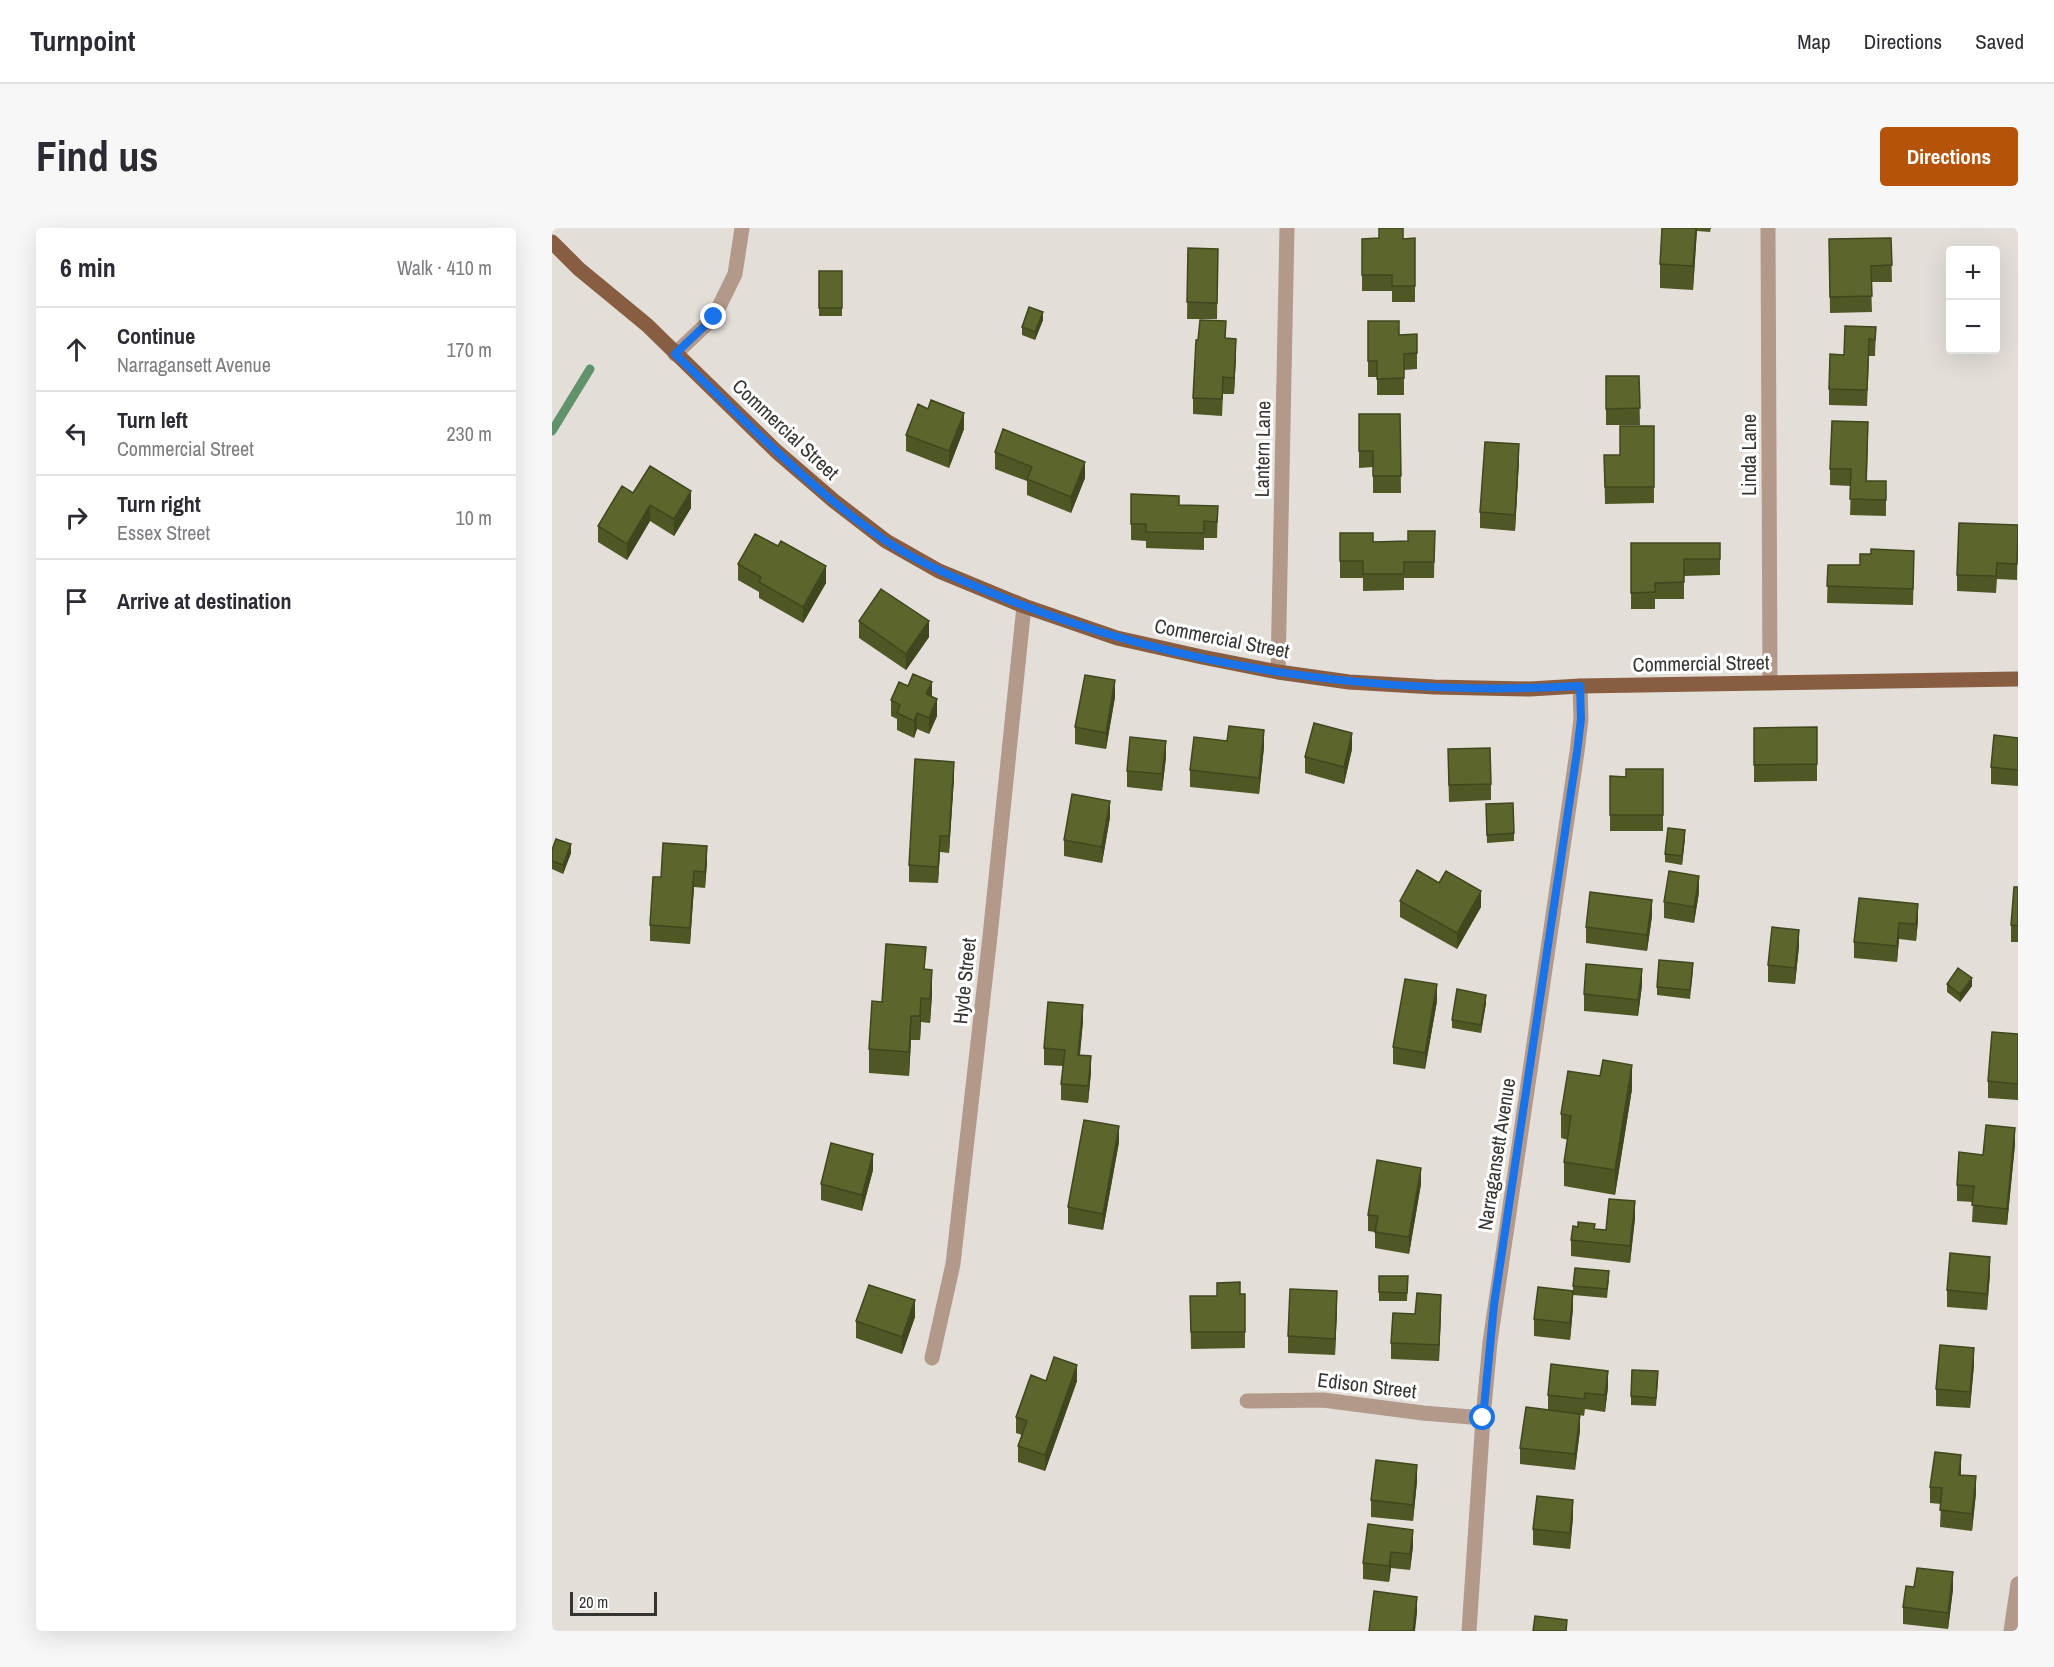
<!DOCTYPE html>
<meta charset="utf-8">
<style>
body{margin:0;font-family:"Archivo Narrow",sans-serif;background:#f7f7f7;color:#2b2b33}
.controls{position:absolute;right:18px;top:18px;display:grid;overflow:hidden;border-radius:6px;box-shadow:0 6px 24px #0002}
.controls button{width:54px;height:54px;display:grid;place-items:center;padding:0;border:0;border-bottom:2px solid #e1e1e2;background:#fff;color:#2b2b33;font:30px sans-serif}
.scale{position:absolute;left:18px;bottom:15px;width:87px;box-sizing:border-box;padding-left:6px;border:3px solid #353431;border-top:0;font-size:16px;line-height:21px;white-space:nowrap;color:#353431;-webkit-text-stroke:4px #fff;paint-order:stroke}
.stop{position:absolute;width:18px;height:18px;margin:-14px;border:4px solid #1a73e8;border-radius:50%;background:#fff}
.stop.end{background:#1a73e8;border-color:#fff;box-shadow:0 2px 6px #0008}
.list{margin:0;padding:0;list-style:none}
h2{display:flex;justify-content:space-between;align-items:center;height:78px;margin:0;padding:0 24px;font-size:26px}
h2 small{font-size:20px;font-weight:400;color:#7c7c81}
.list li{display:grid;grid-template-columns:39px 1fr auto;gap:18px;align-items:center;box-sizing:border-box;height:84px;padding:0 24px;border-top:2px solid #e1e1e2}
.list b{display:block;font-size:22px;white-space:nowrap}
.list p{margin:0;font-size:20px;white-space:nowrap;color:#7c7c81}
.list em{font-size:20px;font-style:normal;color:#7c7c81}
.icon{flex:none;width:33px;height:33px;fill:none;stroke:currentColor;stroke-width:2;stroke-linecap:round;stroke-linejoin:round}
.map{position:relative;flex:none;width:1466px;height:1403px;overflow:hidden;border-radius:6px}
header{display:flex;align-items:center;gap:36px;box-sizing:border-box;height:84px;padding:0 30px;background:#fff;border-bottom:2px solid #e1e1e2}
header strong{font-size:28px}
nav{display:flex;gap:33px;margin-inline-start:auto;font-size:21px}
.intro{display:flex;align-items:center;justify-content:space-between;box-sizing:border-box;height:144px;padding:0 36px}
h1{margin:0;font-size:42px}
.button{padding:15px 27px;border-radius:6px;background:#b45309;color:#fff;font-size:21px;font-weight:700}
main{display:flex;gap:36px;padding:0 36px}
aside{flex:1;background:#fff;border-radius:6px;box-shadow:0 6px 24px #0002}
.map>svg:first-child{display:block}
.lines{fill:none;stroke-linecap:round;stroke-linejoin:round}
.stream{stroke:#60936b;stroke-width:9}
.minor{stroke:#b2998a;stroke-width:15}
.major{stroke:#895d42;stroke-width:15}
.wall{fill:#4f5725}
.shaded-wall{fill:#40471e}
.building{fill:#5c652b;stroke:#40471e;stroke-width:1.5}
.route{stroke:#1a73e8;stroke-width:8}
.labels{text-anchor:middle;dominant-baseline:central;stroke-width:6;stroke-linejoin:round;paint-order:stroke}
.street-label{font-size:20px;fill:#353431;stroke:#fff}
</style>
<header>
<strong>Turnpoint</strong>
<nav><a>Map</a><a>Directions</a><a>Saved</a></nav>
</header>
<div class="intro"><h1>Find us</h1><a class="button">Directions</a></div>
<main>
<aside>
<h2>6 min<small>Walk · 410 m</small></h2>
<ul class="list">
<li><svg class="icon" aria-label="ahead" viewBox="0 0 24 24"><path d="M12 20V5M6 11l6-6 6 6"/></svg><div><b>Continue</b><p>Narragansett Avenue</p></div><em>170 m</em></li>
<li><svg class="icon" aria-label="left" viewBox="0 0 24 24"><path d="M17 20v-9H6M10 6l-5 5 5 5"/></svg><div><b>Turn left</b><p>Commercial Street</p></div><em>230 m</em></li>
<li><svg class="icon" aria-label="right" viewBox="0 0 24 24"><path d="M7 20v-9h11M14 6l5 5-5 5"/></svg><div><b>Turn right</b><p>Essex Street</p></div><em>10 m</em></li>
<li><svg class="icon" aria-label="arrive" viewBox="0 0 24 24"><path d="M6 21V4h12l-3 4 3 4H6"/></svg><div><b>Arrive at destination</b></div></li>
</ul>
</aside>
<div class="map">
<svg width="1466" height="1403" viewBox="0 0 1466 1403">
<rect width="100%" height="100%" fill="#e3dfd8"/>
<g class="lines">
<path class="stream" d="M0,203l38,-62"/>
<path class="minor" d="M1216,0l2,455
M123,126l39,-37 21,-43 7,-46
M726,444l9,-444
M380,1130l21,-94 37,-328 34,-330
M695,1173l76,-1 100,13 60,5
M917,1403l14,-213 7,-76 87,-590 4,-33 -1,-33
M1459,1403l7,-47"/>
<path class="major" d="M0,14l27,27 68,56 129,126 58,50 52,40 53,30 85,35 93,32 85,19 76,15 71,10 85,5 96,2 50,-3 438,-7"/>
</g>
<path class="wall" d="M1110,0h49l-1,4 -13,-1 -4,59 -33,-2v-24z
M863,10v64h-23v-11h-30v-52z
M1339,10l1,44h-21l1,30 -42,1 -1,-74z
M636,20l30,1 -1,70h-30z
M267,43l23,37v8h-23z
M491,92l-8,20 -13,-5v-8z
M816,93l31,14 18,-1v35l-13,1v25h-27v-18h-9z
M1324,99l-1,29h-6l-2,50 -38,-1v-16l15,-34z
M674,110l10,17 -2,39h-11l-1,22 -29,-2v-16z
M1054,148h33l1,49h-34z
M376,181l36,20 -15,39 -43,-17v-16z
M807,186h41l1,79h-28v-26l-14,1z
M1102,198v77l-49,1 -1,-49h16z
M1316,211l-1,42h19v35l-36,-1 1,-29 -21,-1v-16z
M443,224l90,26 -14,35 -44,-18v-14l-32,-12z
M967,232l-4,71 -35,-3v-16z
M81,265l58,15 -17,28 -24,-15 -23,39 -29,-18v-16z
M579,266l48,11 39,1 -1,32h-13v12l-58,-2v-7l-15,-1z
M1466,297l-1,55 -20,-1 -1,14 -39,-2v-16z
M883,303l-1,47h-30v12l-41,1v-13h-23v-45l33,9 35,-1z
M1079,315h89v32l-36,1v23h-29v10h-24z
M186,336l88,19 -23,40 -44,-25v-6l-21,-12z
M1276,337l86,2 -1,38 -86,-2z
M307,393l70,16 -23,33 -47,-32z
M380,469l5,19 -8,18 -12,-5 -3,9 -17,-8v-11l-6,-3v-16z
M563,469l-9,52 -31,-5v-17z
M1265,499v54l-63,1v-54z
M1466,510v48l-27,-2v-17z
M712,519l-5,47 -69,-7v-17z
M800,521l-8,35 -39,-11v-16z
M614,529l-4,34 -35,-4v-16z
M896,537l43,19v16l-42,2z
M1111,541v62h-53v-55l16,1z
M402,550l-5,75 -9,-1 -2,31 -29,-1v-17z
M934,576l28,29v8l-27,2z
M558,589l-8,46 -38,-7v-16z
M1133,610l-3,27 -17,-3v-8z
M0,622l19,3 -8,21 -11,-5z
M155,634l-2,26 -11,-1 -4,57 -40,-3v-16l11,-48z
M1466,659v55h-7v-17z
M1147,664l-5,31 -30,-5v-16z
M1307,670l59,22 -2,21 -17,-2 -2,23 -43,-4v-16z
M848,673l81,6 -24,42 -57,-32z
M1100,688l-5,35 -61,-8v-16z
M1247,718l-4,38 -27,-2v-17z
M374,742l6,24 -2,29 -9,-1 -1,18h-9l-2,36 -40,-3v-24l13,-47z
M1141,743l-3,28 -33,-4v-8z
M1395,756l25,2 -12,16 -13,-10z
M1090,757l-4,31 -54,-5v-17z
M885,773l-12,68 -32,-5v-17z
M934,775l-5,30 -29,-5v-8z
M531,793l-3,34 11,17 -3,31 -27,-3v-16l2,-18 -19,-1v-17z
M1466,806v66l-30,-2v-17z
M1048,848l32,13 -17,106 -51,-9v-24l4,-22 -7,-2v-24z
M567,914l-16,88 -35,-6v-17z
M1463,916l-8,81 -35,-3 1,-20 -16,-1v-16l26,-30z
M321,942l-11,41 -41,-11v-16z
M869,956l-12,70 -34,-6v-16l-7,-1v-16z
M1083,990l-5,45 -59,-7v-16l24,-11 11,1z
M1438,1045l-3,37 -40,-3v-17z
M827,1048h29l-1,25h-28z
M1057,1051l-2,19 -34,-3v13l-3,32 -36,-4v-17l39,-28v-5z
M693,1066v54l-54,1 -1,-53h27z
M785,1079l-2,48 -47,-2v-17z
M889,1083l-2,50 -48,-2v-16l24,-29z
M363,1089l-13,37 -46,-16v-17z
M1422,1137l-4,43 -34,-2v-17z
M1106,1152l-2,26 -25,-1v-9z
M494,1153h31l-32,90 -27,-9v-16l4,-11 -6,-2v-16z
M1056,1159l-3,25 -20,-3 -1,7 -4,-1v15l-5,40 -55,-6v-16l28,-38v-15z
M1409,1243v4l15,18 -4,38 -32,-4 1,-23 -11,-1v-16z
M865,1253l-4,40 -42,-4v-17z
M1021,1289l-3,32 -37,-4v-16z
M816,1296l45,22 -3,24 -19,-2 -2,14 -26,-3v-16z
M1401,1361l-5,40 -45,-5v-17z"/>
<path class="shaded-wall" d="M1144,0h1l-4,62v-24z
M491,84v8l-8,20v-8z
M684,111v16l-2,39v-16z
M412,185v16l-15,39v-17z
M967,216v16l-4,71v-16z
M533,234v16l-14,35v-16z
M139,263v17l-17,28v-17z
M98,277v16l-23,39v-16z
M274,338v17l-23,40v-16z
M377,393v16l-23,33v-16z
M563,452v17l-9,52v-16z
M380,454v16l-6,-4z
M385,471v17l-8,18v-16z
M365,485v16l-3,9v-17z
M712,502v17l-5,47v-16z
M800,505v16l-8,35v-17z
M614,513v16l-4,34v-17z
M402,534v16l-5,75v-17z
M558,573v16l-8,46v-16z
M1133,602v8l-3,27v-9z
M388,608v16l-2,31v-16z
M19,616v9l-8,21v-9z
M155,618v16l-2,26v-16z
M142,643v16l-4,57v-16z
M1147,648v16l-5,31v-16z
M929,663v16l-24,42v-16z
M1100,672v16l-5,35v-16z
M1366,676v16l-2,21v-17z
M1347,695v16l-2,23v-16z
M1247,702v16l-4,38v-16z
M1090,741v16l-4,31v-16z
M380,742v24l-2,29v-24z
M1420,750v8l-12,16v-8z
M885,756v17l-12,68v-16z
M934,767v8l-5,30v-8z
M369,770v24l-1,18v-24z
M531,777v16l-5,50v-16z
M359,788v24l-2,36v-24z
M539,828v16l-3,31v-17z
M1080,837v24l-17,106v-25z
M567,898v16l-16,88v-16z
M1463,900v16l-8,81v-16z
M321,926v16l-11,41v-16z
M869,940v16l-12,70v-17z
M1083,973v17l-5,45v-17z
M1438,1029v16l-3,37v-16z
M785,1063v16l-2,48v-16z
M1021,1063v17l-3,32v-17z
M889,1067v16l-2,50v-16z
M363,1072v17l-13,37v-17z
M1422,1120v17l-4,43v-16z
M525,1137v16l-32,90v-16z
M1056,1143v16l-3,25v-17z
M1028,1186v16l-5,40v-16z
M1409,1227v16l-2,20v-16z
M865,1237v16l-4,40v-16z
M1424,1248v17l-4,38v-17z
M1021,1272v17l-3,32v-16z
M861,1302v16l-3,24v-16z
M839,1324v16l-2,14v-16z
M1401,1344v17l-5,40v-16z
M865,1369v16l-2,18h-2z"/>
<path class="building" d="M827,0h24v11l12,-1v48h-23v-11h-30v-36l17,-1z
M1110,0h34l-3,38 -33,-2z
M1339,10l1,27 -21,1 1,30 -42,1 -1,-58z
M636,20l30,1 -1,54 -30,-1z
M267,43h23v37h-23z
M477,79l14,5 -8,20 -13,-5z
M648,92l26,1 -1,17 11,1 -2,39 -11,-1 -1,22 -29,-1 3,-58h2z
M816,93h31v14l18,-1v19l-13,1v24l-27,1v-18h-9z
M1293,98l31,1 -1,13 -6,-1 -2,51 -38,-1 1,-35 14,1z
M1054,148h33l1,32 -34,1z
M379,172l33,13 -15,38 -43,-16 12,-31 10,5z
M807,186h41l1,62h-28v-25h-14z
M1280,193l36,1 -2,59h20v19l-36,-1 1,-30h-21z
M1068,198h34v61h-49l-1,-32h16z
M451,201l82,33 -14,35 -44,-18 5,-12 -37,-15z
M933,214l34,2 -4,71 -35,-3z
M98,238l41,25 -17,28 -24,-14 -23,39 -29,-18 24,-40 11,7z
M579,266l48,2v9l39,1 -1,16 -13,-1v12l-58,-1v-8h-15z
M1407,295l59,2 -1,39 -20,-1 -1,13 -39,-1z
M856,303h27l-1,31h-30v12h-41v-13h-23v-28h33v9l35,-1z
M203,306l23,12 3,-5 45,25 -23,41 -44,-25 2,-5 -23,-13z
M1079,315h89v16h-36v23l-29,1v9l-24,1z
M1319,321l43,2 -1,38 -86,-3 1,-21h32v-11h11z
M329,361l48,32 -23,33 -47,-33z
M361,446l19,8 -6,12 11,5 -8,19 -12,-5 -3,8 -17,-8 3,-8 -9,-5 8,-18 9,4z
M533,447l30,5 -9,53 -31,-6z
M762,495l38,10 -8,34 -39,-10z
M677,498l35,4 -5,48 -69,-8 4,-33 33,4z
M1265,499v37l-63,1v-37z
M1442,507l24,3v32l-27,-3z
M578,509l36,4 -4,33 -35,-3z
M938,520l1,36 -42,1 -1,-36z
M363,531l39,3 -5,74h-9l-2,31 -29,-2z
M1074,541h37v46h-53v-39l16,1z
M520,566l38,7 -8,46 -38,-7z
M961,575l1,30 -27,2 -1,-31z
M1116,600l17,2 -3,26 -17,-2z
M4,611l15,5 -8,21 -11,-4v-11z
M111,615l44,3 -2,26 -11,-1 -4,57 -40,-3 3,-48h8z
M865,642l22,13 7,-12 35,20 -24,42 -57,-32z
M1117,643l30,5 -5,31 -30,-5z
M1462,659h4v39l-7,-1z
M1038,664l62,8 -5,35 -61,-8z
M1307,670l59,6 -2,20 -17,-1 -2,23 -43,-4z
M1220,699l27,3 -4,38 -27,-3z
M334,716l40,3 -2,22 8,1 -2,29 -9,-1 -1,18h-9l-2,36 -40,-3 3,-48 10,1z
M1107,732l34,3 -3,27 -33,-3z
M1034,736l56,5 -4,31 -54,-6z
M1406,740l14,10 -12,16 -13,-10z
M853,751l32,5 -12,69 -32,-6z
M905,761l29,6 -5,30 -29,-5z
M496,774l35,3 -5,50 13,1 -3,30 -27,-2 4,-34 -21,-2z
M1440,804l26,2v50l-30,-3z
M1051,832l29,5 -17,105 -51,-8 7,-46 -10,-2 7,-43 32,5z
M532,892l35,6 -16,88 -35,-7z
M1434,897l29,3 -8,81 -35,-4 2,-19 -17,-1 2,-33 24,3z
M279,915l42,11 -11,41 -41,-11z
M825,932l44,8 -12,69 -34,-5 3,-16 -10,-1z
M1057,971l26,2 -5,45 -59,-6 2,-14 5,1v-5l17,2 -1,5 12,1z
M1398,1025l40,4 -3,37 -40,-4z
M1023,1040l34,3 -2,18 -34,-3z
M827,1048h29l-1,17 -28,-1z
M688,1054v12h5v38h-54l-1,-36h27v-13z
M317,1057l46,15 -13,37 -46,-16z
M986,1059l35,4 -3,32 -36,-4z
M738,1061l47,2 -2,48 -47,-3z
M865,1065l24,2 -2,50 -48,-2 2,-30 22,1z
M1388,1117l34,3 -4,44 -34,-3z
M502,1129l23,8 -32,90 -27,-9 9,-25 -11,-4 15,-42 15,6z
M999,1136l57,7 -3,24 -20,-2 -1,6 -36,-4z
M1080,1142l26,1 -2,27 -25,-2z
M974,1179l54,7 -5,40 -55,-6z
M1383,1224l26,3 -2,20 17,1 -4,38 -32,-4 2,-22 -12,-1z
M824,1232l41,5 -4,40 -42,-5z
M985,1268l36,4 -3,33 -37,-4z
M816,1296l45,6 -3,24 -19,-2 -2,14 -26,-3z
M1365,1340l36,4 -5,41 -45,-6 3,-21 8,1z
M822,1363l43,6 -4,34h-44z
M983,1388l32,4 -1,11h-33z"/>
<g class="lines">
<path class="route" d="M162,89l-39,37c68,64 133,134 211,187 35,23 74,39 113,55 182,74 385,101 581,90l1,33 -4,33 -83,553 -11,113"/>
</g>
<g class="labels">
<g class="street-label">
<text transform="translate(234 201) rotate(43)">Commercial Street</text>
<text transform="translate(710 221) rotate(-89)">Lantern Lane</text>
<text transform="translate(1196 227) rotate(-90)">Linda Lane</text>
<text transform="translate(670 410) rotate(11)">Commercial Street</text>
<text transform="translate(1149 435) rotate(-1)">Commercial Street</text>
<text transform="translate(412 753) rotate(-84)">Hyde Street</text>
<text transform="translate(944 926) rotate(-81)">Narragansett Avenue</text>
<text transform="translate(815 1157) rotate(7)">Edison Street</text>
</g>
</g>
</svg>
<div class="controls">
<button>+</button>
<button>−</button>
</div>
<div class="scale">20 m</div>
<div class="stop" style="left:931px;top:1190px"></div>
<div class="stop end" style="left:162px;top:89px"></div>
</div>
</main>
